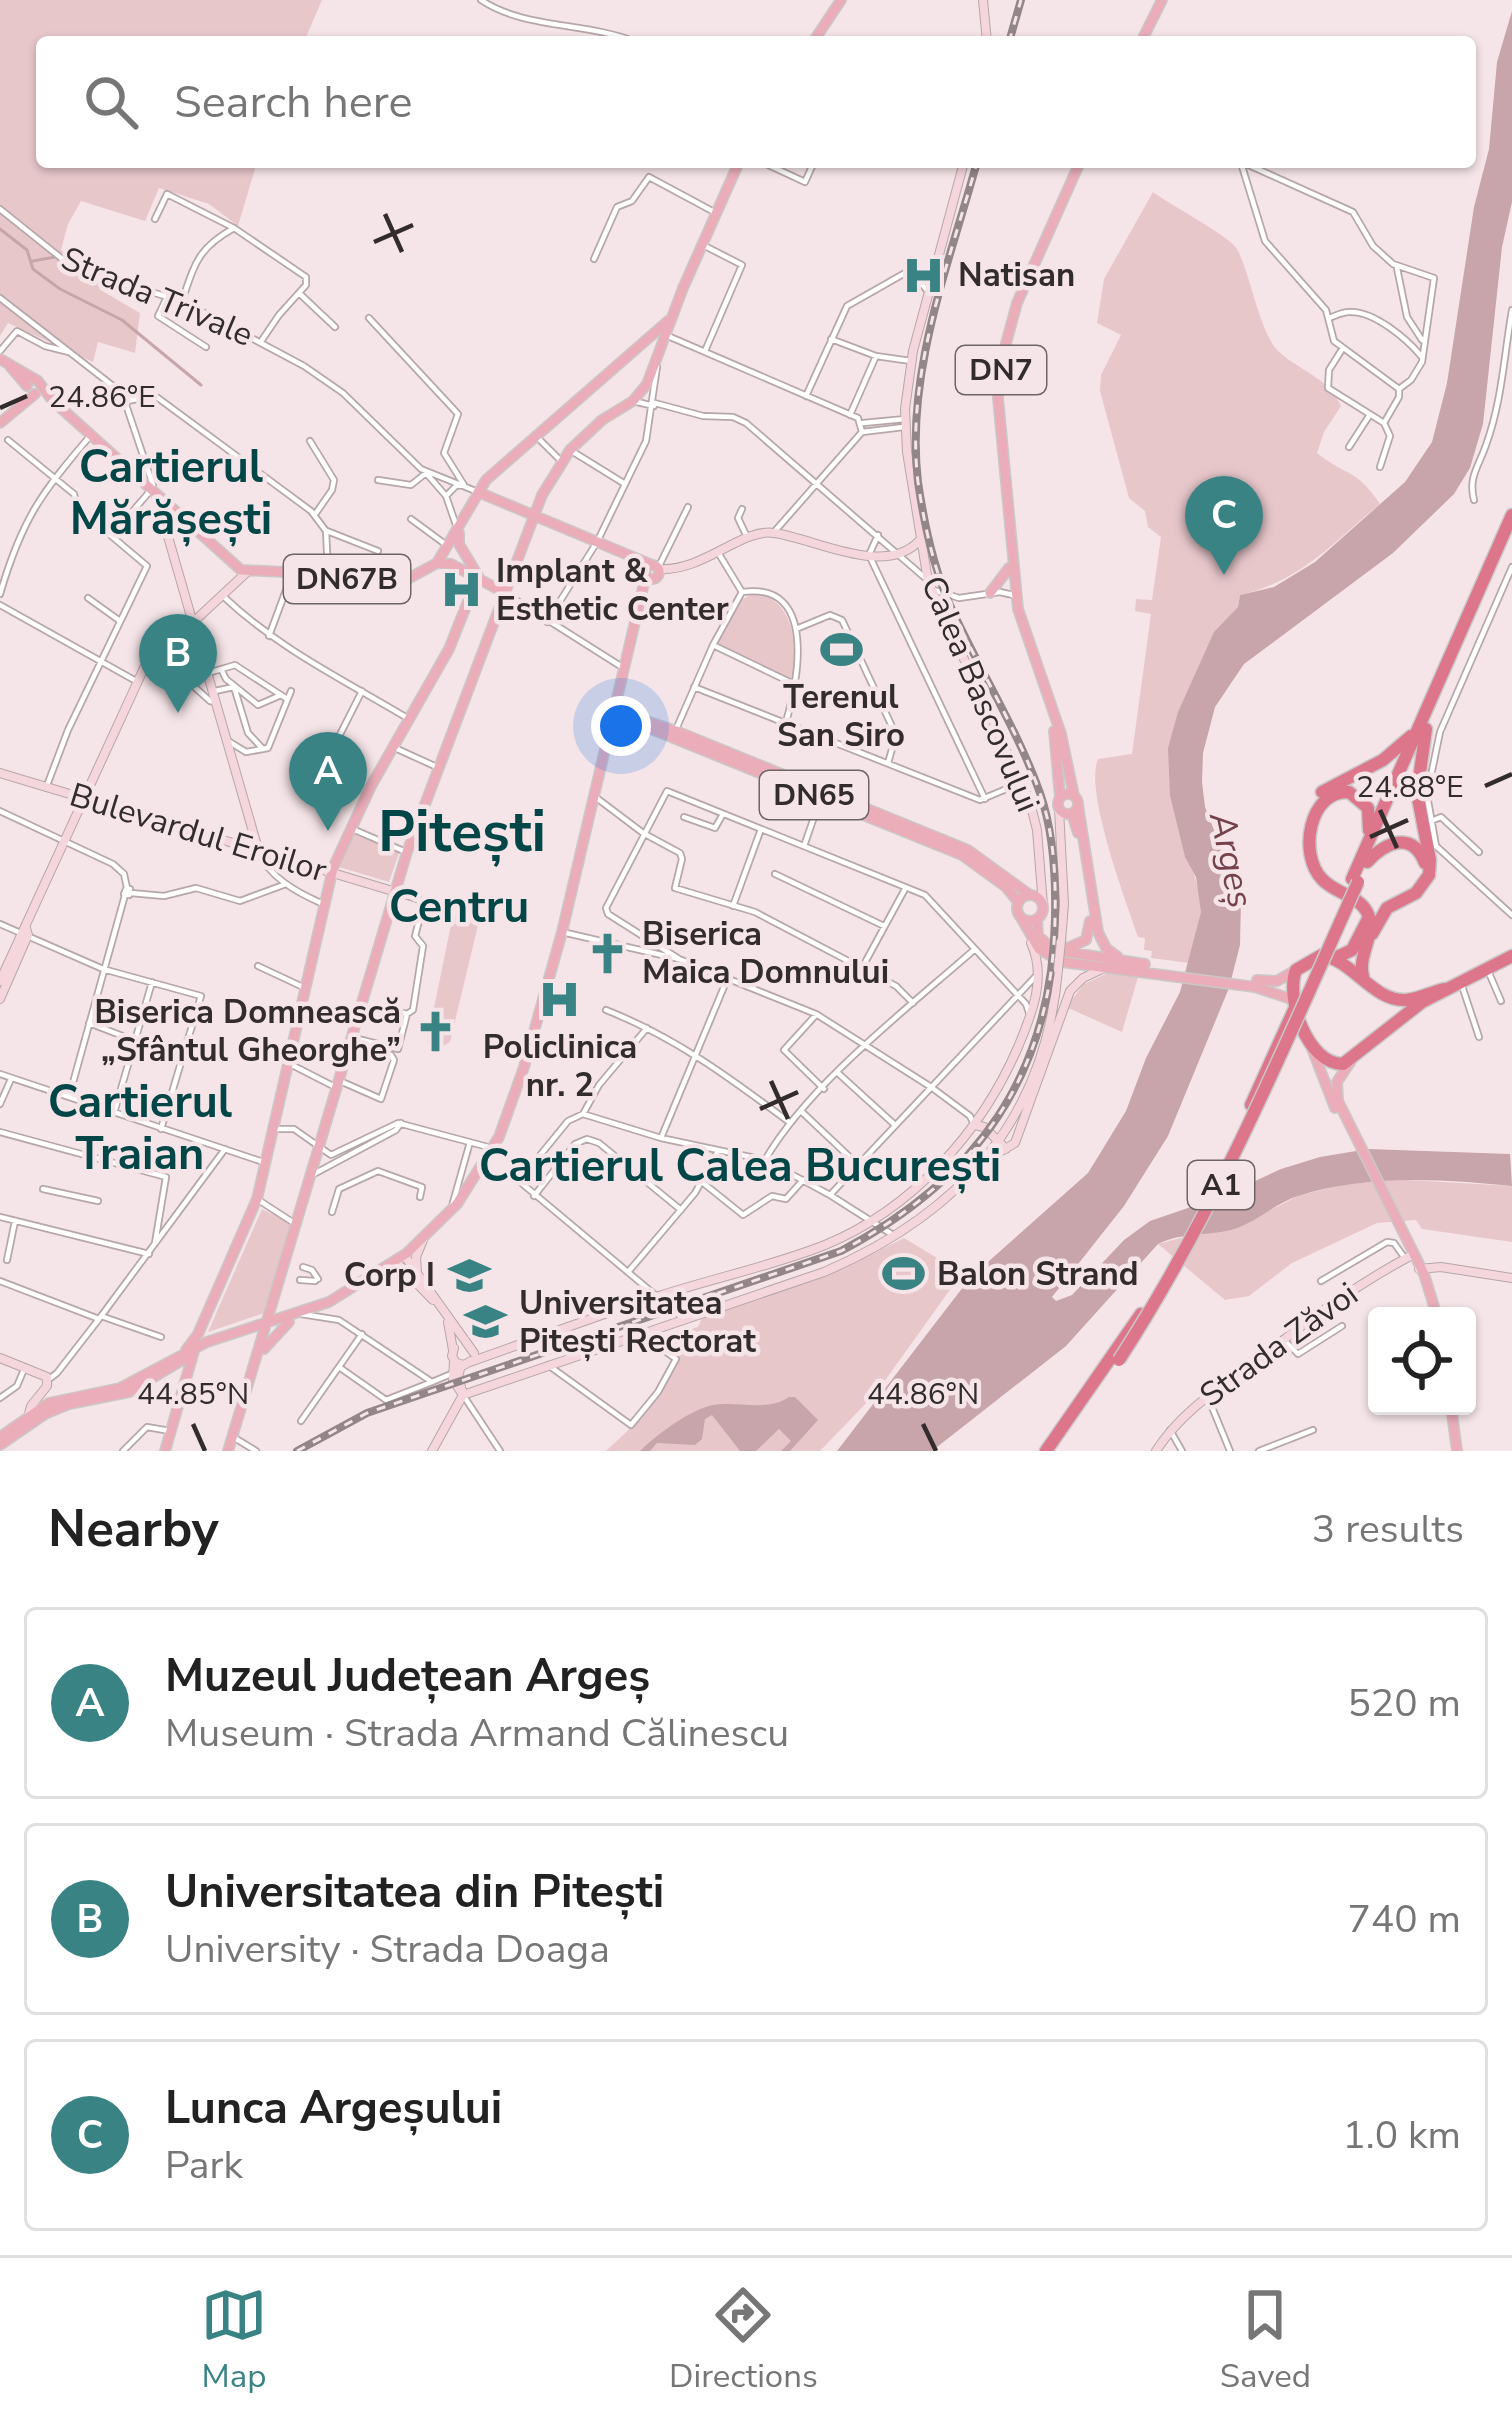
<!DOCTYPE html>
<meta charset="utf-8">
<style>
body{margin:0;font-family:"Nunito Sans",sans-serif;background:#f2f2f2;color:#222}
.controls{position:absolute;right:36px;bottom:36px;display:grid;overflow:hidden;border-radius:12px;box-shadow:0 3px 9px #0004}
.controls button{width:108px;height:108px;display:grid;place-items:center;padding:0;border:0;border-bottom:3px solid #e0e0e0;background:#fff;color:#222;font:60px sans-serif}
.you{position:absolute;left:621px;top:726px;width:42px;height:42px;margin:-30px;border:9px solid #fff;border-radius:50%;background:#1a73e8;box-shadow:0 0 0 18px #1a73e833}
.badge{display:grid;place-items:center;width:78px;height:78px;border-radius:50%;background:#3a8384;color:#fff;font-size:39px;font-weight:700}
.pin{position:absolute;translate:-50% -99px;filter:drop-shadow(0 3px 6px #0008)}
.pin::after{content:'';position:absolute;top:63px;width:42px;height:36px;background:inherit;clip-path:polygon(0 0,100% 0,50% 100%)}
.list{margin:0;padding:0;list-style:none}
h2{display:flex;justify-content:space-between;align-items:center;height:156px;margin:0;padding:0 48px;font-size:51px}
h2 small{font-size:39px;font-weight:400;color:#767676}
.list li{display:grid;grid-template-columns:78px 1fr auto;gap:36px;align-items:center;box-sizing:border-box;height:192px;margin:0 24px 24px;padding:0 24px;border:3px solid #e0e0e0;border-radius:12px}
.list b{display:block;font-size:45px;white-space:nowrap}
.list p{margin:0;font-size:39px;white-space:nowrap;color:#767676}
.list em{font-size:39px;font-style:normal;color:#767676}
.icon{flex:none;width:66px;height:66px;fill:none;stroke:currentColor;stroke-width:2;stroke-linecap:round;stroke-linejoin:round}
.map{position:relative;flex:none;width:1512px;height:1451px;overflow:hidden}
.search{position:absolute;background:#fff;box-shadow:0 3px 9px #0004;left:36px;right:36px;top:36px;height:132px;display:flex;align-items:center;gap:30px;box-sizing:border-box;padding:0 42px;border-radius:12px;color:#767676;font-size:45px}
.sheet{height:804px;background:#fff}
nav{display:flex;justify-content:space-around;align-items:center;box-sizing:border-box;height:168px;border-top:3px solid #e0e0e0;background:#fff;font-size:33px;color:#767676}
nav a{display:grid;justify-items:center;gap:6px}
nav .on{color:#3a8384}
.map>svg:first-child{display:block}
.green{fill:#e8c7cb}
.water{fill:#c8a5aa}
.lines{fill:none;stroke-linecap:round;stroke-linejoin:round}
.stream{stroke:#c8a5aa;stroke-width:3}
.street-casing{stroke:#b6a7a9;stroke-width:8}
.secondary-casing{stroke:#b6a7a9;stroke-width:10}
.primary-casing{stroke:#cac8c8;stroke-width:12}
.highway-casing{stroke:#cac8c8;stroke-width:15}
.street{stroke:#fff;stroke-width:4.5}
.secondary{stroke:#f5d6dc;stroke-width:8}
.primary{stroke:#ebadb9;stroke-width:9}
.highway{stroke:#dd768a;stroke-width:12}
.rail-casing{stroke:#928688;stroke-width:8}
.rail{stroke:#f6e5e8;stroke-width:3;stroke-dasharray:9;stroke-linecap:butt}
.secondary-bridge-casing{stroke:#b6a7a9;stroke-width:10;stroke-linecap:butt}
.highway-bridge-casing{stroke:#cac8c8;stroke-width:15;stroke-linecap:butt}
.secondary-bridge{stroke:#f5d6dc;stroke-width:8}
.highway-bridge{stroke:#dd768a;stroke-width:12}
.ticks{fill:none;stroke:#322c2c;stroke-width:4.5}
.labels{text-anchor:middle;dominant-baseline:central;stroke-width:9;stroke-linejoin:round;paint-order:stroke}
.shield{fill:#f6e5e8;stroke:#6d6464;stroke-width:3}
.shield-label{font-size:30px;font-weight:bold;fill:#322c2c}
.poi-label{font-size:33px;font-weight:bold;fill:#322c2c;stroke:#f6e5e8;text-anchor:start}
.street-label{font-size:33px;fill:#322c2c;stroke:#f6e5e8}
.water-label{font-size:36px;font-style:italic;fill:#74424b;stroke:#f6e5e8}
.district-label{font-size:45px;font-weight:bold;fill:#034647;stroke:#f6e5e8}
.town-label{font-size:57px;font-weight:bold;fill:#034647;stroke:#f6e5e8}
.ticks-label{font-size:30px;text-anchor:middle;fill:#322c2c;stroke:#f6e5e8;stroke-width:9;stroke-linejoin:round;paint-order:stroke}
</style>
<div class="map">
<svg width="1512" height="1451" viewBox="0 0 1512 1451">
<rect width="100%" height="100%" fill="#f6e5e8"/>
<path class="green" d="M0,0h322l-18,42h-262v120h215l-19,64 -29,-22 -50,-16 -14,33 -64,-20 -13,23 -7,26 45,23 -7,16 41,24 -5,40 -37,-11 -5,20 -85,-39 -8,13z
M1153,192c17,13 77,44 84,57 14,26 22,83 42,103 20,18 51,27 62,54l-17,26 -7,21c30,24 39,15 63,51 -48,39 -77,76 -140,91l-2,12 -17,22 -51,167 15,60 7,10 8,30 1,16 -12,51 -38,-5 1,-7 -8,-1 1,-12 -7,-1c-12,-36 -54,-146 -40,-178l34,-5 19,-140 -16,-3 1,-12 16,1 9,-63 -13,-10 -3,-16 -16,-13 -29,-107 1,-16 20,-40 -24,-12 7,-44z
M752,594c42,2 44,49 44,82l-9,3 -71,-34 23,-44z
M353,834l46,19 -10,29 -50,-15z
M453,915l26,6 -29,121 -7,4 -16,-4z
M1110,972l24,1 4,4 -16,55 -56,-25 18,-23z
M1390,1179l122,7v56l-90,-13 -6,-9 -39,3 -85,40 -43,33 -24,4 -67,-56 49,-13 26,-2 67,-34 65,-15z
M262,1209l31,15 -29,89 -56,19z
M904,1238l58,35 -86,120 -56,58h-214c32,-29 56,-54 73,-94l-10,-14 6,-2 -1,-7 24,-7 4,-9 136,-47z"/>
<path class="water" d="M1512,11v191l-10,45 -19,177 -13,44 -16,26 -61,59 -149,111 -29,43 -12,46 -1,29 3,25 36,92 -1,46 -11,43 -61,148 -44,70 -72,91 4,4 16,-6 52,-55 26,-19 70,-24 61,-28 39,-12 48,-8 142,5 2,32c-71,-7 -145,-12 -214,10 -24,8 -42,27 -67,34 -24,6 -49,2 -73,14l-92,102 -134,105h-95l133,-173 118,-105 38,-62 20,-53 34,-66 21,-80 -5,-35 -11,-20 -15,-61 -2,-48 10,-36 36,-80 24,-25 2,-12 34,-8 41,-25 90,-80 27,-40 15,-59 27,-176 15,-58 8,-87z
M789,1397h6l23,23 -28,31h-9l10,-10 -12,-12 -23,22h-16l-28,-36 -7,4 -3,20 -7,6 -38,-2 -7,8h-10c16,-16 51,-42 73,-46 25,-4 54,7 76,-8z"/>
<g class="lines">
<path class="stream" d="M0,229l27,21 6,19 27,20 62,31 79,65
M33,261l22,-4"/>
<defs>
<path id="street" d="M481,0c43,29 105,22 155,42
M762,162l43,20 9,-20
M1242,162l111,50 20,34 20,18 41,14 -12,84 -11,18 -12,9v8l-15,26 6,13 -10,31
M1241,163l24,78 61,69 8,31 65,48
M0,209l76,61 106,31 122,65 39,27 78,76 57,23
M155,219l12,-25 67,34 72,49v8l-27,30 -17,25
M703,245l39,20 -37,86
M594,259l23,-52 15,-6 17,-24 67,36
M1397,268l10,49 15,23
M300,294l35,33
M167,297l-9,19 48,31
M0,298l122,95 31,92
M182,301c13,-38 16,-53 52,-73
M369,318l89,96 -14,39 20,32 -8,1 -10,10
M1329,318c6,-2 13,-6 20,-6 24,-2 58,27 72,44
M668,336l190,82 4,14
M831,339l45,17
M0,351l17,-20 28,15 24,6
M1341,351l-12,19 -1,18 56,35
M806,396l41,-90 58,-33 11,3 12,16
M128,401l22,-5 8,2 153,113 15,20 2,41
M633,401l21,5
M655,403l48,13 30,1 13,6 178,154
M850,415l26,-59 35,5
M863,423l42,-4
M862,432l42,-5
M535,435l26,26
M8,440l66,54 3,13 70,59 -79,164 -22,58
M310,441l24,39 -2,10 -16,23
M1349,447l20,-31
M570,450l55,34
M378,480l33,5 15,-12 20,23 10,29
M1474,500c-6,-23 5,-34 12,-55 16,-44 18,-89 26,-135
M742,509l-4,9 9,19
M411,519l34,25
M327,531l51,20
M775,531l87,-99
M112,535l39,-45
M878,535l-9,20 116,244
M719,554l23,38
M659,566l29,-59
M1512,567l-72,165 -13,63 9,51 76,69
M931,589l28,9 41,-6 13,3
M742,592c76,-11 56,88 44,130
M505,593l117,74
M0,594c22,-75 41,-101 91,-159
M224,597c55,52 120,83 185,122
M88,598l32,23
M0,605l136,76
M547,622l50,-80 49,-101 11,-74
M796,629l34,-14 12,5 54,115 -8,28
M269,636l23,-62
M715,646l81,39
M157,653l53,48 6,1
M221,669l5,10 32,26 23,-10
M208,673l27,-8 52,34
M694,687l286,113 43,-18
M215,691l19,-4 14,46 15,16 5,-1 23,-57
M677,727l36,-82 29,-53
M228,741l18,11 17,-3
M395,748l44,20
M322,770l40,-79
M594,796l49,37 37,20 2,6 -7,29 80,24 141,74 17,17
M0,811l113,53 11,10 3,14
M684,817l31,11 8,-14
M1431,821l10,-4 38,35
M350,828l56,24
M804,846l16,-46
M258,851c11,26 38,41 63,52
M775,874l109,52
M126,889h4l-1,6 -5,-1z
M396,892l44,15
M131,893l33,3 32,-8 44,13 46,-17
M733,906l28,-77
M0,924l103,45 98,27 -40,133
M562,932l117,27 137,55 115,73 39,29 4,9
M679,959l-71,-45 -2,-6 61,-117 258,104 101,109 3,9
M258,966l47,22
M862,968l43,-79
M1489,973l12,28
M1462,986l17,51
M392,1010l15,4
M606,1010c69,27 124,68 183,112
M815,1016l-31,34 40,39
M89,1023l44,17
M354,1038l44,11 9,-35 6,-4 10,-64 -8,-10 9,-34
M292,1065l43,22
M0,1074l266,89
M839,1074l56,51
M340,1081l41,18 13,-39 -3,-5 -39,-10
M69,1097l56,-202
M0,1104l11,-25
M802,1112l56,53
M114,1113l38,-131
M583,1114l78,24 104,22 65,35 63,40
M583,1114l-15,7 -49,60 165,138
M583,1114l16,-29 48,-57
M274,1129h20l37,26 67,-32 90,24
M0,1132l166,45 -11,66
M661,1138l65,-156
M765,1160c44,-76 143,-152 210,-211
M314,1174l82,-44 5,-7
M702,1182l41,33 29,-19 14,3 17,-19
M43,1189l55,12
M830,1195l206,-219
M534,1196l41,-52 12,-5 12,4 82,67
M257,1199l40,26
M452,1206l18,-64
M332,1212l7,-23 39,-18 44,16 -2,10
M0,1217l149,37
M7,1260l8,-39
M303,1267l9,3 6,9
M629,1271l66,-78 23,-42
M300,1280l15,1
M0,1281l99,38
M1321,1281l66,-39 7,1 10,14
M301,1314l38,6 93,62 19,-8
M101,1316l60,21
M1283,1339l15,15 44,-28
M548,1365l83,60 27,-33 18,-33 -32,-23
M339,1367l47,33 46,-18
M48,1380l9,-7 42,-54 126,-170
M463,1395l37,56
M1207,1395l23,56
M0,1398l17,-12 8,-19
M301,1421l61,-87
M1170,1430l12,21
M233,1437l23,14
M123,1451l24,-24 23,4
M1259,1451l54,-21"/>
<path id="secondary" d="M983,0l4,42
M964,162l-51,189 -8,58 2,43 21,129 102,221 7,28 6,75
M156,495l102,354
M658,569c46,3 83,-41 116,-36 40,5 110,45 145,8
M0,773l396,119
M1059,809l5,95 -3,37
M0,981l144,-313 102,-95
M0,999l28,-64 -2,-7
M975,1125l9,2 22,22
M986,1160l29,-17 55,-152 13,-13 19,-9
M404,1255l70,98
M396,1262l37,38
M1419,1269l22,-2 71,11
M417,1271l-1,-14 7,-17
M373,1277l19,-3 16,6
M448,1322l5,28
M454,1348l-2,8 4,7 8,2 7,-4
M0,1358l47,19v9l-16,20 -2,8
M454,1361l-1,19 10,15
M470,1362c63,-22 125,-46 189,-66 55,-18 113,-30 166,-51 87,-36 156,-112 193,-198 14,-33 29,-70 13,-104
M461,1365l-3,12 5,17
M463,1395l361,-123c135,-58 221,-151 234,-302
M432,1451l31,-56
M1156,1451c28,-44 71,-67 111,-98 47,-38 94,-71 147,-99"/>
<path id="primary" d="M813,42l28,-42
M1141,42l21,-42
M0,359l38,22 14,19 189,170 87,4 54,19 55,-30 49,-83 182,-159
M10,366l17,20
M0,423l35,-29
M478,492l174,73
M459,533v11l19,32
M437,563l14,1 54,29
M645 572a7 7 0 1 1 14 0a7 7 0 1 1-14 0Z
M990,593l19,-25
M613,710l63,21 292,119 62,45
M613,710l6,6 343,139 44,32 12,15
M1054,731l6,66
M1058 804a10 10 0 1 1 20 0a10 10 0 1 1-20 0Z
M1074,796l-13,-62 -43,-125 -20,-211 4,-40 15,-55 63,-141
M1078,805l20,127 8,16 12,9
M1072,814l6,19
M1017 908a13 13 0 1 1 26 0a13 13 0 1 1-26 0Z
M1020,916l19,33 23,13 193,25 36,12
M1037,919l1,17 16,14 91,14
M1065,949l21,-9 4,-19
M1257,980l20,1 19,-11
M1311,1046l24,62
M1351,1061l-14,21 1,19 86,173 13,42
M264,1349l25,-27
M186,1350l12,-16 59,-135 76,-331 38,-82 78,-137 29,-73
M1451,1406l6,45
M0,1437l49,-34 71,-15 87,-46 122,-40 78,-49 50,-49 42,-67 25,-70 38,-135 84,-357
M0,1445l45,-31 24,-10 60,-12 58,-35
M165,1451l29,-100
M228,1451l179,-599 135,-357 28,-45 32,-30 31,-19 14,-17 36,-96 56,-126"/>
<path id="highway" d="M1322,792l61,-32 28,-24
M1367,862c19,-20 45,-32 58,1
M1352,879l160,-364
M1372,934l15,-26 29,-15 13,-18 1,-15 -13,-67 9,-64
M1335,958l17,-8 16,-31
M1363,976c-6,-22 15,-43 4,-64 -9,-17 -33,-19 -45,-33 -24,-25 -13,-89 27,-87l19,16 1,22
M1444,989c-13,3 -25,10 -38,11 -32,2 -53,-39 -84,-45l-26,15c-11,28 11,94 47,94l79,-62 90,-46
M1251,1105l43,-95
M1046,1451l95,-137"/>
</defs>
<use href="#street" class="street-casing"/>
<use href="#secondary" class="secondary-casing"/>
<use href="#primary" class="primary-casing"/>
<use href="#highway" class="highway-casing"/>
<use href="#street" class="street"/>
<use href="#secondary" class="secondary"/>
<use href="#primary" class="primary"/>
<use href="#highway" class="highway"/>
<defs>
<path id="rail" d="M1009,42l12,-42
M297,1451l70,-38 474,-162c136,-72 211,-176 214,-332 1,-42 -1,-86 -15,-126 -23,-65 -62,-125 -90,-188 -17,-38 -26,-82 -32,-123 -13,-108 31,-218 59,-320"/>
</defs>
<use href="#rail" class="rail-casing"/>
<use href="#rail" class="rail"/>
<defs>
<path id="secondary-bridge" d="M1058,970l3,-29"/>
<path id="highway-bridge" d="M1119,1360c98,-151 166,-315 239,-478"/>
</defs>
<use href="#secondary-bridge" class="secondary-bridge-casing"/>
<use href="#highway-bridge" class="highway-bridge-casing"/>
<use href="#secondary-bridge" class="secondary-bridge"/>
<use href="#highway-bridge" class="highway-bridge"/>
</g>
<path class="ticks" d="M385,214l17,38M374,242l39,-17M0,408l27,-12M1485,786l27,-12M1380,810l17,38M1370,837l38,-17M771,1081l17,38M760,1109l38,-17M193,1424l12,27M923,1424l13,27"/>
<defs>
<symbol id="hospital-bare" viewBox="-9 -9 18 18"><path d="M-5-5h3v3.5h4V-5h3V5h-3V1.5h-4V5h-3Z" fill="#3a8384" stroke="#f6e5e8" stroke-width="2.5" paint-order="stroke"/></symbol>
<symbol id="stadium-bare" viewBox="-9 -9 18 18"><path d="M0-5a6.5 5 0 1 0 0 10a6.5 5 0 1 0 0-10ZM-3.5-1.8h7v3.6h-7Z" fill="#3a8384" stroke="#f6e5e8" stroke-width="2.5" paint-order="stroke"/></symbol>
<symbol id="church-bare" viewBox="-9 -9 18 18"><path d="M-1.2-6h2.4v3.5h3.3v2.4h-3.3V6h-2.4V-.1h-3.3v-2.4h3.3Z" fill="#3a8384" stroke="#f6e5e8" stroke-width="2.5" paint-order="stroke"/></symbol>
<symbol id="university-bare" viewBox="-9 -9 18 18"><path d="M0-5L7-2L0 1L-7-2ZM-4 1L0 2.5L4 1V4Q0 6-4 4Z" fill="#3a8384" stroke="#f6e5e8" stroke-width="2.5" paint-order="stroke"/></symbol>
</defs>
<g fill-rule="evenodd">
<use href="#hospital-bare" x="894" y="246" width="59" height="59"/>
<use href="#hospital-bare" x="432" y="560" width="59" height="59"/>
<use href="#stadium-bare" x="812" y="620" width="59" height="59"/>
<use href="#church-bare" x="578" y="924" width="59" height="59"/>
<use href="#hospital-bare" x="530" y="970" width="59" height="59"/>
<use href="#church-bare" x="406" y="1002" width="59" height="59"/>
<use href="#stadium-bare" x="874" y="1244" width="59" height="59"/>
<use href="#university-bare" x="440" y="1246" width="59" height="59"/>
<use href="#university-bare" x="456" y="1292" width="59" height="59"/>
</g>
<g class="labels">
<g class="shield">
<rect x="956" y="346" width="90" height="48" rx="9"/>
<rect x="284" y="555" width="126" height="48" rx="9"/>
<rect x="760" y="771" width="108" height="48" rx="9"/>
<rect x="1188" y="1161" width="66" height="48" rx="9"/>
</g>
<g class="shield-label">
<text x="1001" y="370">DN7</text>
<text x="347" y="579">DN67B</text>
<text x="814" y="795">DN65</text>
<text x="1221" y="1185">A1</text>
</g>
<g class="poi-label">
<text x="958" y="275">Natisan</text>
<text x="496" y="571">Implant &amp;<tspan x="496" dy="38">Esthetic Center</tspan></text>
<text x="841" y="697" text-anchor="middle">Terenul<tspan x="841" dy="38">San Siro</tspan></text>
<text x="642" y="934">Biserica<tspan x="642" dy="38">Maica Domnului</tspan></text>
<text x="401" y="1012" text-anchor="end">Biserica Domnească<tspan x="401" dy="38">„Sfântul Gheorghe”</tspan></text>
<text x="560" y="1047" text-anchor="middle">Policlinica<tspan x="560" dy="38">nr. 2</tspan></text>
<text x="937" y="1274">Balon Strand</text>
<text x="435" y="1275" text-anchor="end">Corp I</text>
<text x="519" y="1303">Universitatea<tspan x="519" dy="38">Pitești Rectorat</tspan></text>
</g>
<g class="street-label">
<text transform="translate(157 297) rotate(23)">Strada Trivale</text>
<text transform="translate(980 694) rotate(67)">Calea Bascovului</text>
<text transform="translate(198 833) rotate(17)">Bulevardul Eroilor</text>
<text transform="translate(1279 1345) rotate(-36)">Strada Zăvoi</text>
</g>
<g class="water-label">
<text transform="translate(1231 860) rotate(78)">Argeș</text>
</g>
<g class="district-label">
<text x="171" y="467">Cartierul<tspan x="171" dy="52">Mărășești</tspan></text>
<text x="459" y="907">Centru</text>
<text x="140" y="1102">Cartierul<tspan x="140" dy="52">Traian</tspan></text>
<text x="740" y="1166">Cartierul Calea București</text>
</g>
<g class="town-label">
<text x="462" y="832">Pitești</text>
</g>
</g>
<g class="ticks-label">
<text x="102" y="407">24.86°E</text>
<text x="1410" y="797">24.88°E</text>
<text x="193" y="1404">44.85°N</text>
<text x="923" y="1404">44.86°N</text>
</g>
</svg>
<div class="controls">
<button><svg class="icon" aria-label="locate" viewBox="0 0 24 24"><circle cx="12" cy="12" r="6"/><path d="M12 2v4M12 18v4M2 12h4M18 12h4"/></svg></button>
</div>
<div class="you"></div>
<div class="pin badge" style="left:328px;top:831px">A</div>
<div class="pin badge" style="left:178px;top:713px">B</div>
<div class="pin badge" style="left:1224px;top:575px">C</div>
<div class="search"><svg class="icon" aria-label="search" viewBox="0 0 24 24"><circle cx="10" cy="10" r="6"/><path d="M15 15l6 6"/></svg>Search here</div>
</div>
<section class="sheet">
<h2>Nearby<small>3 results</small></h2>
<ul class="list">
<li><span class="badge">A</span><div><b>Muzeul Județean Argeș</b><p>Museum · Strada Armand Călinescu</p></div><em>520 m</em></li>
<li><span class="badge">B</span><div><b>Universitatea din Pitești</b><p>University · Strada Doaga</p></div><em>740 m</em></li>
<li><span class="badge">C</span><div><b>Lunca Argeșului</b><p>Park</p></div><em>1.0 km</em></li>
</ul>
</section>
<nav>
<a class="on"><svg class="icon" aria-label="map" viewBox="0 0 24 24"><path d="M3 6l6-2 6 2 6-2v14l-6 2-6-2-6 2zM9 4v14M15 6v14"/></svg>Map</a>
<a><svg class="icon" aria-label="directions" viewBox="0 0 24 24"><path d="M12 3l9 9-9 9-9-9zM9 14v-3h6M13 9l2 2-2 2"/></svg>Directions</a>
<a><svg class="icon" aria-label="saved" viewBox="0 0 24 24"><path d="M7 4h10v16l-5-4-5 4z"/></svg>Saved</a>
</nav>
